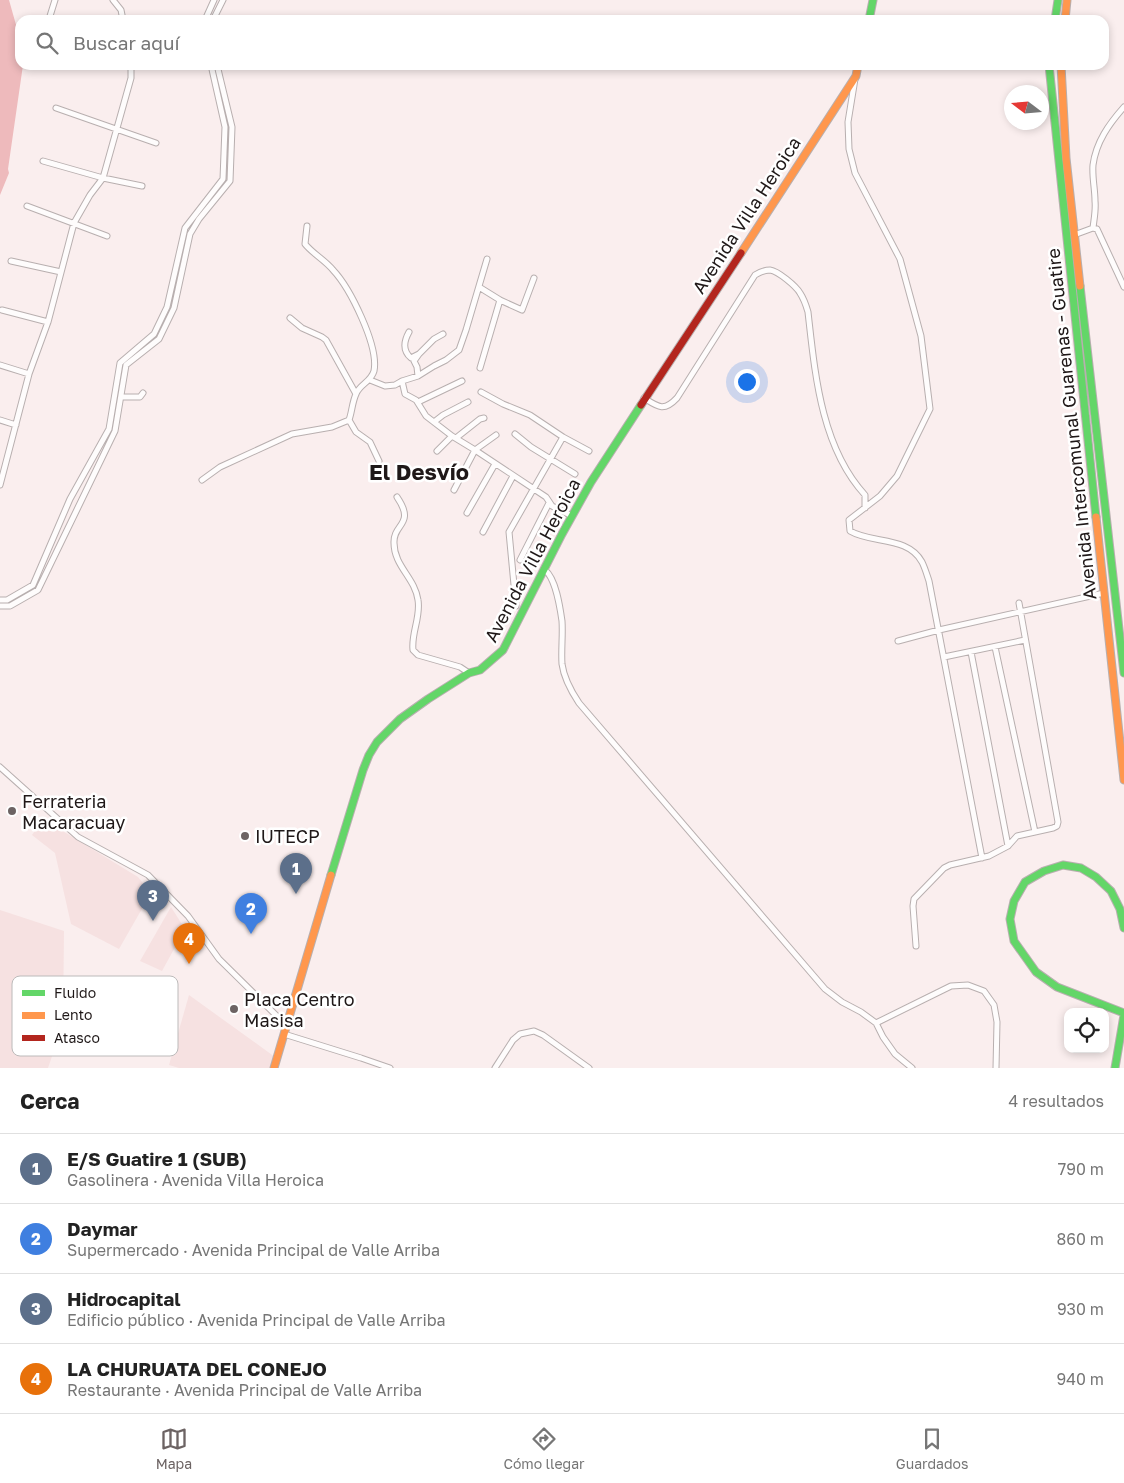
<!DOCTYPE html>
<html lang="es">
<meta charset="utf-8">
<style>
body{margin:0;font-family:"Golos Text",sans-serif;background:#f2f2f2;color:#222}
.controls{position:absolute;right:15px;bottom:15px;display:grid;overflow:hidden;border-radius:10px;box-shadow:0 2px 8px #0003}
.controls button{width:45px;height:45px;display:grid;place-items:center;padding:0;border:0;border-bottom:1px solid #e0e0e0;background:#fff;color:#222;font:25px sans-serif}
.compass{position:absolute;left:1004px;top:85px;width:45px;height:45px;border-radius:50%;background:#fff;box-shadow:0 2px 8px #0003;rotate:286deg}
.you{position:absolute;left:746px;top:381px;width:18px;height:18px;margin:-12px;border:4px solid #fff;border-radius:50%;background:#1a73e8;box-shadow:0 0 0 8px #1a73e833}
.badge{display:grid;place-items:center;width:32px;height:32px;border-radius:50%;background:#6c6363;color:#fff;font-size:16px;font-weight:700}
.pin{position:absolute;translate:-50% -41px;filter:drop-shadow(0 1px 2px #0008)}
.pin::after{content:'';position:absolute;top:26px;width:18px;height:15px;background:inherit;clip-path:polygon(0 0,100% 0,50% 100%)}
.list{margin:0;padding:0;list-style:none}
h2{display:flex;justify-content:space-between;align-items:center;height:65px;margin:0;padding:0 20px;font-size:21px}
h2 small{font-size:16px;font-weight:400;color:#767676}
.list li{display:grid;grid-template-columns:32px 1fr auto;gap:15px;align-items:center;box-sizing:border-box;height:70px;padding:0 20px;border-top:1px solid #e0e0e0}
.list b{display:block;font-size:19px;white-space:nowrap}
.list p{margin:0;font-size:16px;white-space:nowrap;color:#767676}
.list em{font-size:16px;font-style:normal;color:#767676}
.icon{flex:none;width:28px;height:28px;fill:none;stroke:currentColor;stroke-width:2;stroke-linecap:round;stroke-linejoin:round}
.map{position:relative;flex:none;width:1124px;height:1068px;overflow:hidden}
.search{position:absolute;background:#fff;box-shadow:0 2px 8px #0003;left:15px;right:15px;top:15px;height:55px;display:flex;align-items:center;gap:12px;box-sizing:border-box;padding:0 18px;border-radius:15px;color:#767676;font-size:19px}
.sheet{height:345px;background:#fff}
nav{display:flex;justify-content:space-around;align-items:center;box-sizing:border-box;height:70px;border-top:1px solid #e0e0e0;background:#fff;font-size:14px;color:#767676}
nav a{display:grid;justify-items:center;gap:2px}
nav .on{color:#6c6363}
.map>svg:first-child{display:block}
.built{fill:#f6e1e1}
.forest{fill:#eebabc}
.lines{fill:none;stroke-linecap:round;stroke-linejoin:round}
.street-casing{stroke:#b8afaf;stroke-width:7}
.fast-casing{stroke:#b8afaf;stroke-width:9}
.slow-casing{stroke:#b8afaf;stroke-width:9}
.jam-casing{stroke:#b8afaf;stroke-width:9}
.street{stroke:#fefcfc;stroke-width:5}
.fast{stroke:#63d668;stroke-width:7}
.slow{stroke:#ff974d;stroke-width:7}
.jam{stroke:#b3261e;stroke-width:7}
.poi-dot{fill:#6c6363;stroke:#fff;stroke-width:2}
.labels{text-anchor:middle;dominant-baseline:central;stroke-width:5;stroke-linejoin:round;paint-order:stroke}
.street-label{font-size:18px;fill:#1f1818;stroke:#fff}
.poi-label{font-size:18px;fill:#1f1818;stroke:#fff;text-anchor:start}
.district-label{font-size:22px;font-weight:bold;fill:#1f1818;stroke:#fff}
.key{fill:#fff;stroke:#bcbaba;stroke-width:1}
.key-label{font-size:14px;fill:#1f1818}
</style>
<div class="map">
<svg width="1124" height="1068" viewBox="0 0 1124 1068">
<rect width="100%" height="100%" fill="#faeeee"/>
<path class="built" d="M43,819l95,58 13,16 -32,56 -48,-25 -16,-71 -23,-18z
M171,907l14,22 -23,42 -22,-10z
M0,910l64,21 -1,93 -15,44h-48z
M189,995l86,62 -3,11h-93l-10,-3z"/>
<path class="forest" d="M0,0h9l11,39v26h3l-15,104 1,4 -9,22z"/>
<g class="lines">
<defs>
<path id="street" d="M55,0l-5,16 6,4
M113,0l8,10 2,10
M205,20l9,-20
M213,20l10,-20
M855,79l-7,43 1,27 6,24 45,86 21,77 9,73 -33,67 -17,20 -31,24 1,11c22,13 58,5 72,31 3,6 5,13 7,19l53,277
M56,108l100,35
M43,161l60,17 39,8
M27,206l80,30
M1093,228c1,-9 3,-18 2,-27 0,-12 -3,-24 -2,-36 3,-23 16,-41 31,-58
M1074,235l19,-7 4,1 27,58
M11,261l50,11
M479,287l21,13 22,10 12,-32
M2,310l46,12
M290,318l12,10 20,9 4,3 30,54
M409,332c-5,9 -7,18 2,26l8,-4 -5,7 3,6 1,9
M419,354l15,-15 9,-5
M0,365l29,9
M480,368l20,-68
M370,380l15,6 10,-1 7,-4 16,-5 16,-10 12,-6 13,-10 7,-20 21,-71
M402,381l3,13 11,6 10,16 26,20 23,14 71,47 6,9 20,10
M481,392l22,12 27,11 33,22 26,14
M121,397h19l3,-4
M644,398c14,9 20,14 33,0l78,-123c5,-3 9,-5 15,-5 8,1 26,16 30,23 4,6 6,12 8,19 7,62 13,135 57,183v13
M418,402l44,-21
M0,420l16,5
M349,420l7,12 14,10 9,19
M434,422l9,-7 25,-13
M515,434l16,13 44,27
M456,438l24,-19 4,-1
M437,451l15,-15
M202,480l18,-13 72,-33 40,-7 17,-7c3,-8 3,-17 7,-26 4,-10 15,-12 18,-23 5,-25 -24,-83 -41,-101 -8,-10 -20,-16 -28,-26l2,-18
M0,485l29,-111 19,-52 26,-99 16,-28 13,-17 28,-100v-13
M454,490l21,-40 21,-15
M397,497c19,28 -4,26 -3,46 0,23 21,35 24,57 3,17 -7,33 -5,50l5,5 42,12 9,6
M467,513l28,-49
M483,532l30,-56
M520,560l29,-57
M545,570c11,9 15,37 17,51 1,14 -1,29 0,43 2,15 9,27 17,39l246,286 17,13 19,10 15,11 7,14 12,17 17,14
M0,600h7l26,-15 37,-86 39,-70 11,-66 34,-29 13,-27 18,-79 38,-49 2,-52 -14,-62
M0,606h10l28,-16 77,-159 11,-66 33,-26 15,-31 16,-74 9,-15 31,-38 2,-54 -15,-62
M516,606l-7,-74 54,-95
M898,641l41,-11 165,-37
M995,647l40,185
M971,652l37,194
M944,657l81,-17
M0,767l78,70 70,38 40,41 31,43 67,66
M916,946l-3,-40 1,-7 30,-31 6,-3 39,-9 19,-10 9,-10 36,-8 4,-2 1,-4 -39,-219
M876,1023l75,-37 17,-1 16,6 10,14 3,17 -1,46
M284,1034l77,24 29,10
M495,1068l18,-28 7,-6 14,-3 9,4 46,33"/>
<path id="fast" d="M869,20l4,-20
M1055,20l3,-20
M1049,65l47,452
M1080,286l44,387
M331,875l32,-105 6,-15 8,-13 23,-23 28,-20 41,-26 11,-3 23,-20 59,-116 29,-52 50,-77
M1124,928l-4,-19 -9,-18 -15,-14 -15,-9 -18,-3 -19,6 -19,11 -11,19 -4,18 4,22 22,31 21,15 67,26
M1115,1068l9,-53"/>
<path id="slow" d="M1065,20l2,-20
M1061,65l5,93 14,128
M741,253l115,-177 2,-11
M1096,517l28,263
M274,1068l57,-193"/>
<path id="jam" d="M641,405l100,-152"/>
</defs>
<use href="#street" class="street-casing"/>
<use href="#fast" class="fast-casing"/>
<use href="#slow" class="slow-casing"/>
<use href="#jam" class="jam-casing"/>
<use href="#street" class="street"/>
<use href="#fast" class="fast"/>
<use href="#slow" class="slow"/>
<use href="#jam" class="jam"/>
</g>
<g class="poi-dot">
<circle cx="12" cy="811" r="5"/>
<circle cx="245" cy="836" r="5"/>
<circle cx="234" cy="1009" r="5"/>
</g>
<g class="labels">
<g class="street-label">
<text transform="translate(746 215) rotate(-57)">Avenida Villa Heroica</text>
<text transform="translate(1071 424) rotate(-96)">Avenida Intercomunal Guarenas - Guatire</text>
<text transform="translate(532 560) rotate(-62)">Avenida Villa Heroica</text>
</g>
<g class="poi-label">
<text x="22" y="801">Ferrateria<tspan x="22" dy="21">Macaracuay</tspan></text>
<text x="255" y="836">IUTECP</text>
<text x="244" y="999">Placa Centro<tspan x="244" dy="21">Masisa</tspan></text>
</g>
<g class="district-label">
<text x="419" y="471">El Desvío</text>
</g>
</g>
<rect x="12" y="976" width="166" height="80" rx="8" class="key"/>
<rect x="22" y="990" width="23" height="6" fill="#63d668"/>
<rect x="22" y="1012" width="23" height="7" fill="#ff974d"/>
<rect x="22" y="1035" width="23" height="6" fill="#b3261e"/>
<g class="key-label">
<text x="54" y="998">Fluido</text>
<text x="54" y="1020">Lento</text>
<text x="54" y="1043">Atasco</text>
</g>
</svg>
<div class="controls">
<button><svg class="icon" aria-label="locate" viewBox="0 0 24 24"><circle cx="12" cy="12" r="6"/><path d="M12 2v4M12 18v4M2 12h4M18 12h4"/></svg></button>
</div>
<svg class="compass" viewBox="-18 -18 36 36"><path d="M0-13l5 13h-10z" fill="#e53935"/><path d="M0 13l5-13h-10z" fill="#767676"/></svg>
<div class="you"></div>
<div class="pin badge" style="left:296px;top:894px;background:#5c6f8a">1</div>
<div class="pin badge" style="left:251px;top:934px;background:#3f7fe0">2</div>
<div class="pin badge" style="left:153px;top:921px;background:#5c6f8a">3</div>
<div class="pin badge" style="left:189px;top:964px;background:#e8710a">4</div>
<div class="search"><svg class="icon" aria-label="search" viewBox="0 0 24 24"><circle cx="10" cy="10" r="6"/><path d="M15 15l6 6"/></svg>Buscar aquí</div>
</div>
<section class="sheet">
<h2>Cerca<small>4 resultados</small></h2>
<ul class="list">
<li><span class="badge" style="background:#5c6f8a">1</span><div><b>E/S Guatire 1 (SUB)</b><p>Gasolinera · Avenida Villa Heroica</p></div><em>790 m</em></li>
<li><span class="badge" style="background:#3f7fe0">2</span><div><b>Daymar</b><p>Supermercado · Avenida Principal de Valle Arriba</p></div><em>860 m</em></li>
<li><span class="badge" style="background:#5c6f8a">3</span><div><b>Hidrocapital</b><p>Edificio público · Avenida Principal de Valle Arriba</p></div><em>930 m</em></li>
<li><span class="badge" style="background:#e8710a">4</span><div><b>LA CHURUATA DEL CONEJO</b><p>Restaurante · Avenida Principal de Valle Arriba</p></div><em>940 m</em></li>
</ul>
</section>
<nav>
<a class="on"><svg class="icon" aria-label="map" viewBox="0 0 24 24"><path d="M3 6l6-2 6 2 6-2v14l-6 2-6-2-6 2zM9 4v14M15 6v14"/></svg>Mapa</a>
<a><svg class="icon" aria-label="directions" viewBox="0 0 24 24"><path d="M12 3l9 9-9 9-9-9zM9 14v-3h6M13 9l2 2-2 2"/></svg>Cómo llegar</a>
<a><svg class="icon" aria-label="saved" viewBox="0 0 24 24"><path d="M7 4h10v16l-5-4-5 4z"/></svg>Guardados</a>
</nav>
